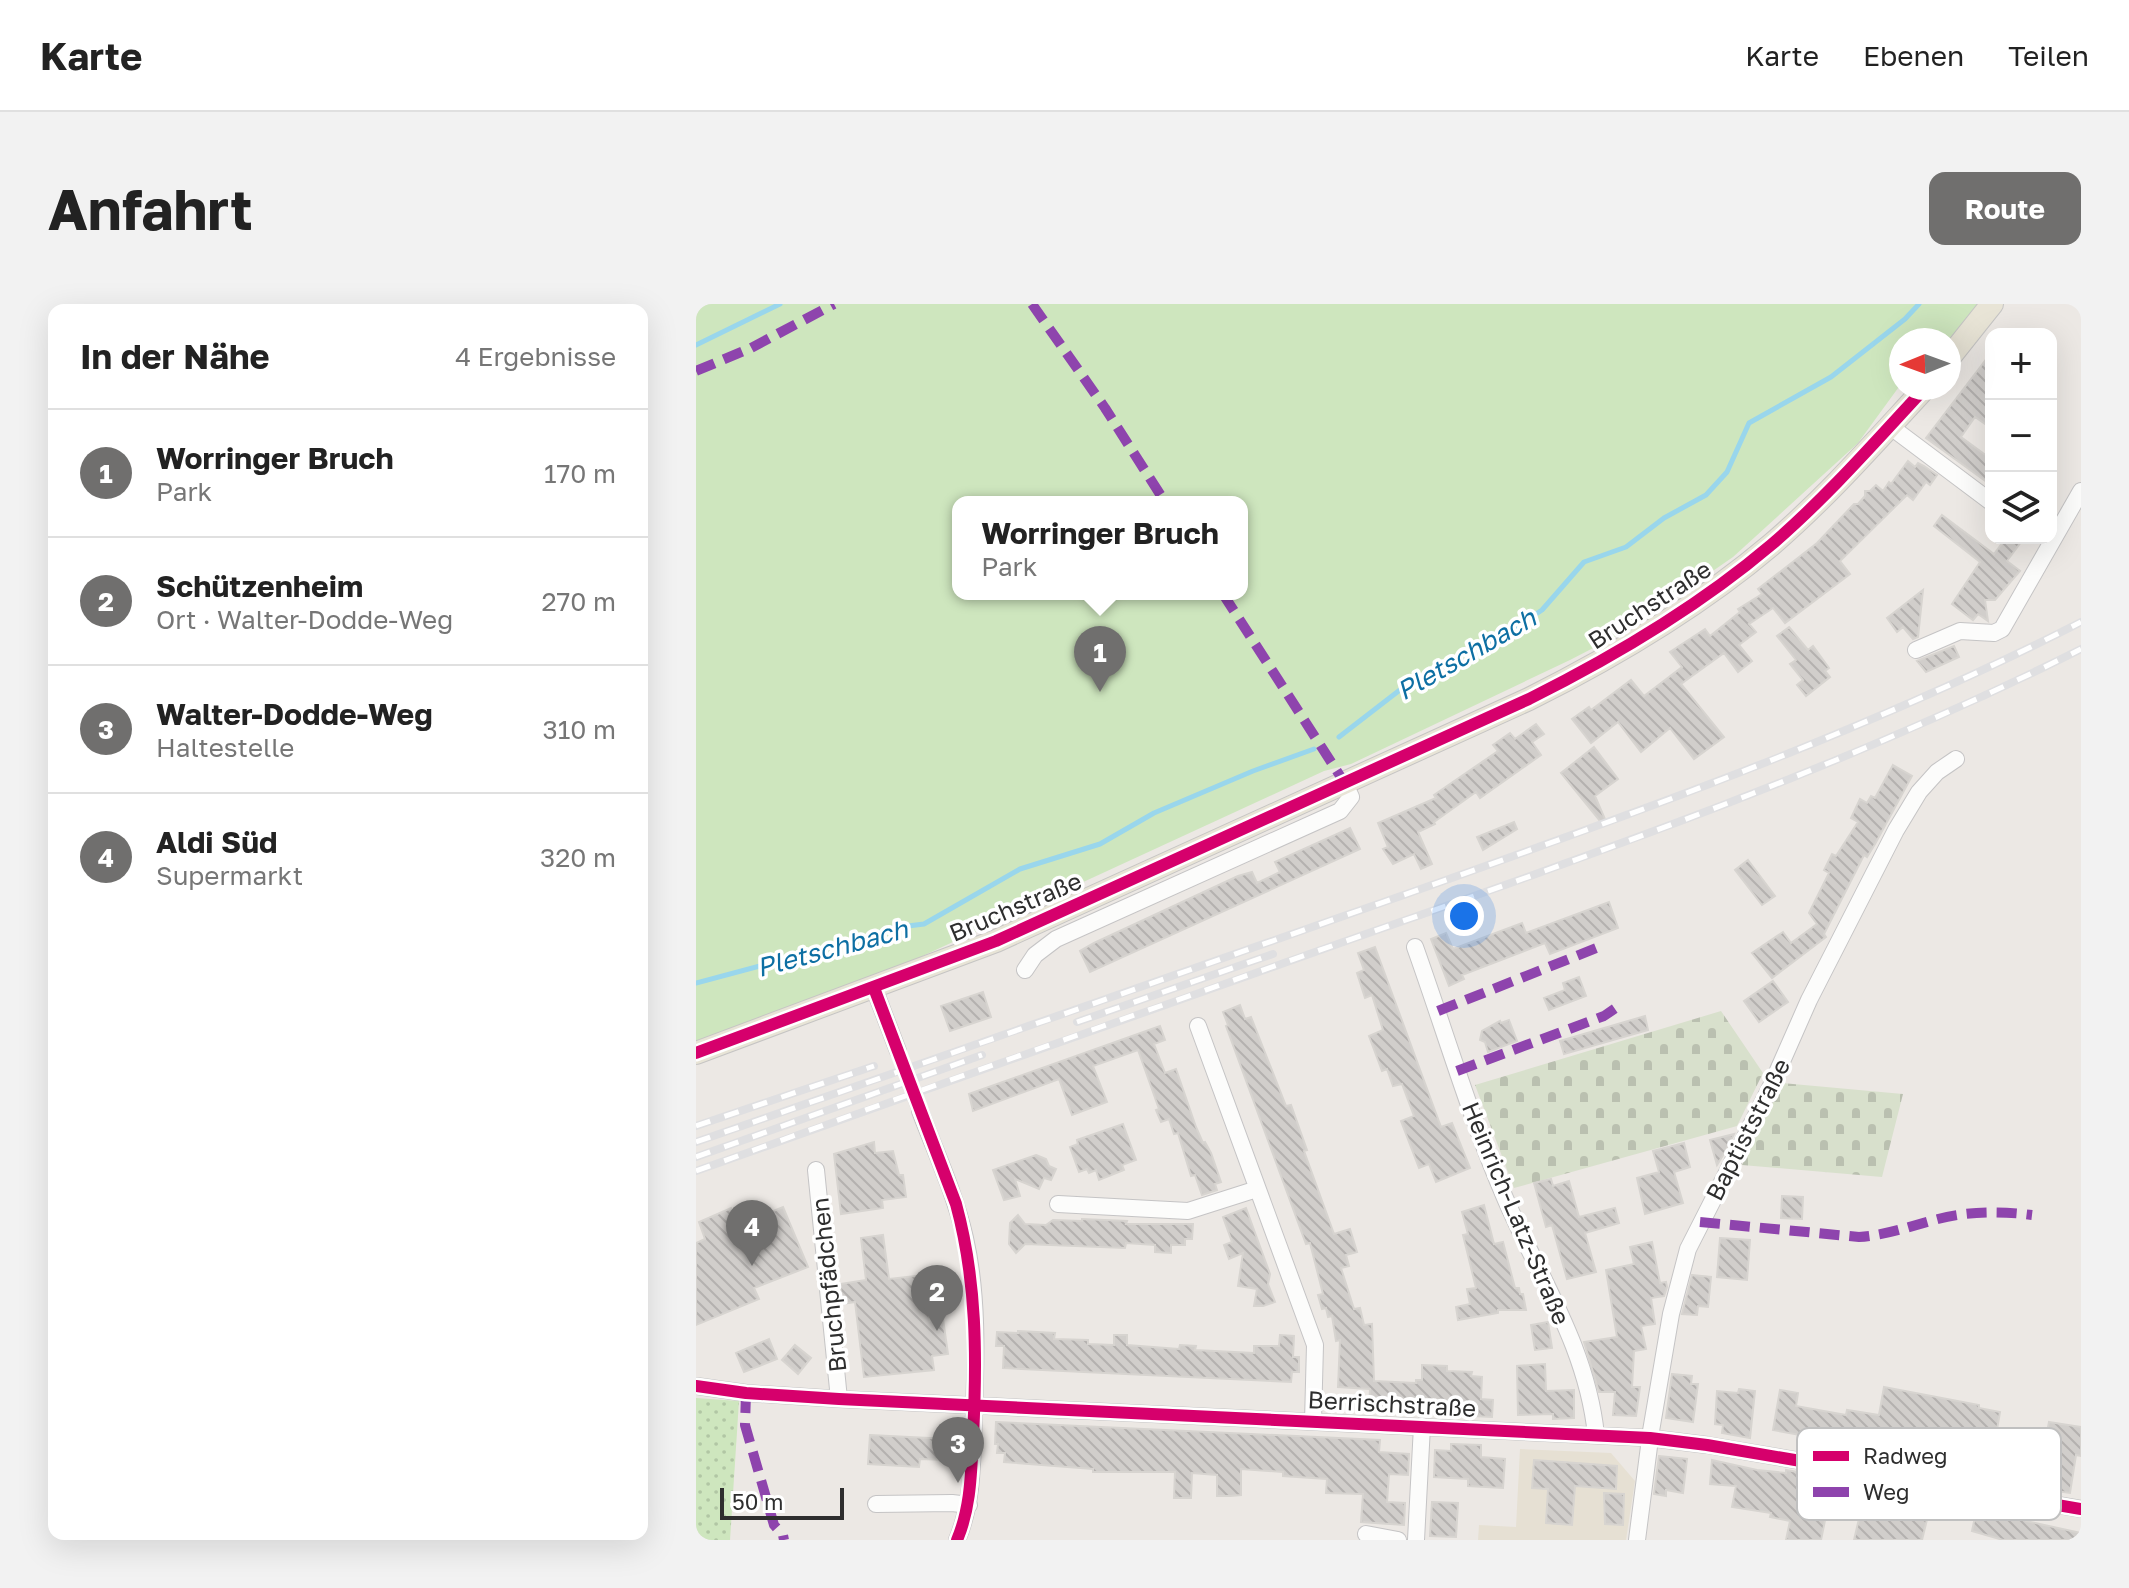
<!DOCTYPE html>
<html lang="de">
<meta charset="utf-8">
<style>
body{margin:0;font-family:"Golos Text",sans-serif;background:#f2f2f2;color:#222}
.controls{position:absolute;right:24px;top:24px;display:grid;overflow:hidden;border-radius:16px;box-shadow:0 8px 32px #0002}
.controls button{width:72px;height:72px;display:grid;place-items:center;padding:0;border:0;border-bottom:2px solid #e0e0e0;background:#fff;color:#222;font:40px sans-serif}
.compass{position:absolute;left:1193px;top:24px;width:72px;height:72px;border-radius:50%;background:#fff;box-shadow:0 8px 32px #0002;rotate:269deg}
.scale{position:absolute;left:24px;bottom:20px;width:124px;box-sizing:border-box;padding-left:8px;border:4px solid #2e2e2e;border-top:0;font-size:22px;line-height:28px;white-space:nowrap;color:#2e2e2e;-webkit-text-stroke:6px #fff;paint-order:stroke}
.you{position:absolute;left:768px;top:612px;width:28px;height:28px;margin:-20px;border:6px solid #fff;border-radius:50%;background:#1a73e8;box-shadow:0 0 0 12px #1a73e833}
.badge{display:grid;place-items:center;width:52px;height:52px;border-radius:50%;background:#706f6e;color:#fff;font-size:26px;font-weight:700}
.pin{position:absolute;translate:-50% -66px;filter:drop-shadow(0 2px 4px #0008)}
.pin::after{content:'';position:absolute;top:42px;width:28px;height:24px;background:inherit;clip-path:polygon(0 0,100% 0,50% 100%)}
.popup{position:absolute;left:256px;top:192px;width:296px;height:104px;box-sizing:border-box;display:grid;place-content:center;border-radius:16px;background:#fff;filter:drop-shadow(0 2px 6px #0005);font-size:26px;white-space:nowrap;color:#767676}
.popup b{font-size:30px;color:#222}
.popup::after{content:'';position:absolute;left:50%;top:100%;margin-left:-16px;border:16px solid transparent;border-top-color:#fff}
.list{margin:0;padding:0;list-style:none}
h2{display:flex;justify-content:space-between;align-items:center;height:104px;margin:0;padding:0 32px;font-size:34px}
h2 small{font-size:26px;font-weight:400;color:#767676}
.list li{display:grid;grid-template-columns:52px 1fr auto;gap:24px;align-items:center;box-sizing:border-box;height:128px;padding:0 32px;border-top:2px solid #e0e0e0}
.list b{display:block;font-size:30px;white-space:nowrap}
.list p{margin:0;font-size:26px;white-space:nowrap;color:#767676}
.list em{font-size:26px;font-style:normal;color:#767676}
.icon{flex:none;width:44px;height:44px;fill:none;stroke:currentColor;stroke-width:2;stroke-linecap:round;stroke-linejoin:round}
.map{position:relative;flex:none;width:1385px;height:1236px;overflow:hidden;border-radius:16px}
header{display:flex;align-items:center;gap:48px;box-sizing:border-box;height:112px;padding:0 40px;background:#fff;border-bottom:2px solid #e0e0e0}
header strong{font-size:38px}
nav{display:flex;gap:44px;margin-inline-start:auto;font-size:28px}
.intro{display:flex;align-items:center;justify-content:space-between;box-sizing:border-box;height:192px;padding:0 48px}
h1{margin:0;font-size:56px}
.button{padding:20px 36px;border-radius:16px;background:#706f6e;color:#fff;font-size:28px;font-weight:700}
main{display:flex;gap:48px;padding:0 48px}
aside{flex:1;background:#fff;border-radius:16px;box-shadow:0 8px 32px #0002}
.map>svg:first-child{display:block}
.education{fill:#e6e0d3}
.grass{fill:url(#grass-dots)}
.cemetery{fill:url(#cemetery-stones)}
.park{fill:#cee6be;fill-rule:evenodd}
.lines{fill:none;stroke-linecap:round;stroke-linejoin:round}
.stream{stroke:#99d6ec;stroke-width:5}
.building{fill:url(#building-back-hatch);stroke:#d7d4d0;stroke-width:2}
.minor-tunnel{stroke:#c6c3c0;stroke-width:16;stroke-dasharray:16 8;stroke-linecap:butt}
.minor-casing{stroke:#c5c4c5;stroke-width:18}
.major-casing{stroke:#c6c5c4;stroke-width:24}
.minor{stroke:#fcfcfb;stroke-width:16}
.major{stroke:#e8e4d6;stroke-width:22}
.rail-casing{stroke:#dfdfe1;stroke-width:8}
.rail{stroke:#fff;stroke-width:5;stroke-dasharray:15;stroke-linecap:butt}
.quiet{stroke:#8e44ad;stroke-width:10;stroke-dasharray:20 10;stroke-linecap:butt}
.cycleway-casing{stroke:#fff;stroke-width:17}
.cycleway{stroke:#d6006c;stroke-width:12}
.labels{text-anchor:middle;dominant-baseline:central;stroke-width:7;stroke-linejoin:round;paint-order:stroke}
.street-label{font-size:24px;fill:#2e2e2e;stroke:#fff}
.water-label{font-size:26px;font-style:italic;fill:#0d6fa3;stroke:#fff}
.key{fill:#fff;stroke:#c0c0c0;stroke-width:2}
.key-label{font-size:22px;fill:#2e2e2e}
</style>
<header>
<strong>Karte</strong>
<nav><a>Karte</a><a>Ebenen</a><a>Teilen</a></nav>
</header>
<div class="intro"><h1>Anfahrt</h1><a class="button">Route</a></div>
<main>
<aside>
<h2>In der Nähe<small>4 Ergebnisse</small></h2>
<ul class="list">
<li><span class="badge">1</span><div><b>Worringer Bruch</b><p>Park</p></div><em>170 m</em></li>
<li><span class="badge">2</span><div><b>Schützenheim</b><p>Ort · Walter-Dodde-Weg</p></div><em>270 m</em></li>
<li><span class="badge">3</span><div><b>Walter-Dodde-Weg</b><p>Haltestelle</p></div><em>310 m</em></li>
<li><span class="badge">4</span><div><b>Aldi Süd</b><p>Supermarkt</p></div><em>320 m</em></li>
</ul>
</aside>
<div class="map">
<svg width="1385" height="1236" viewBox="0 0 1385 1236">
<defs>
<pattern id="grass-dots" width="8" height="8" patternUnits="userSpaceOnUse" patternTransform="scale(2)"><rect width="8" height="8" fill="#cee6be"/><path d="M2 2h.1M6 6h.1" fill="none" stroke="#b1c6a4" stroke-width="1.8" stroke-linecap="round"/></pattern>
<pattern id="cemetery-stones" width="16" height="16" patternUnits="userSpaceOnUse" patternTransform="scale(2)"><rect width="16" height="16" fill="#d8e0cc"/><path d="M2 7V4a2 2 0 0 1 4 0v3zM10 15v-3a2 2 0 0 1 4 0v3z" fill="#bac0b0"/></pattern>
<pattern id="building-back-hatch" width="6" height="6" patternUnits="userSpaceOnUse" patternTransform="scale(2)"><rect width="6" height="6" fill="#d1cecb"/><path d="M-1 5l2 2M0 0l6 6M5-1l2 2" fill="none" stroke="#b4b1af"/></pattern>
</defs>
<rect width="100%" height="100%" fill="#ece8e4"/>
<path class="education" d="M824,1145l91,4 24,28 -9,59h-148l1,-15 37,2z"/>
<path class="grass" d="M0,1094l43,3 -9,139h-34z"/>
<path class="cemetery" d="M1025,707l42,62 -26,53 -223,62 -39,-103z
M1086,779l121,11 -21,83 -140,-12z"/>
<path class="park" d="M0,0h1282l-29,36h-48v44l-43,59 -125,114 -107,74 -56,29 -219,104 -27,7 -460,212 -168,58zM262,198h284v92h-284z"/>
<g class="lines">
<path class="stream" d="M0,41l84,-41
M643,433l66,-51 62,-26 75,-50 42,-48 42,-15 38,-29 42,-23 21,-23 22,-49 82,-46 74,-58 14,-15
M0,679l161,-43 35,-12 32,-4 96,-55 80,-25 54,-31 99,-42 61,-22"/>
</g>
<path class="building" d="M1295,49v75l-16,-11 -14,20 30,22v26l-65,-47z
M1212,157l7,6 3,-4 6,3 13,9 -7,10 -4,-3 -13,18 -6,-5 -67,66 10,13 -65,49 -12,-15 -24,16 7,8 -17,13 13,16 -14,11 -14,-19 -43,31 43,53 -30,22 -24,-31 -29,24 -23,-30 -27,21 -19,-24 17,-12 2,3 40,-30 13,16 38,-29 -12,-15 35,-23 5,7 30,-24 -2,-3 24,-15 -4,-5 59,-46 37,-39h4l7,-8v-5h5l6,-6 7,6 6,-9 2,2z
M1246,211l52,39 12,-16h18l-17,23 13,10 -25,29h-10l3,21 -10,-7 -5,6 -21,-16 28,-42 -46,-36z
M1227,286l-5,47 -5,2 -10,-12 -6,5 -10,-14z
M1093,323l19,23 5,-4 16,22 -4,3 5,6 -24,19 -9,-11 6,-5 -13,-16 6,-4 -19,-24z
M1258,342l5,11 -33,15 -9,-11z
M840,420l8,10 -12,8 9,13 -61,43 -4,-6 -42,30 1,2 -17,8 14,32 -11,5 -7,-15 -21,10 -10,-15 5,-2 -10,-24 58,-25 -2,-3 64,-44 -5,-6 17,-12 5,6z
M898,443l24,32 -23,17 12,28 -3,2 -43,-53z
M1197,461l19,11 -37,68 -8,13 -3,-2 -40,79 2,3 -54,41 -20,-25 31,-21 8,11 26,-19 -8,-11 20,-40 -5,-3 8,-16 4,2 22,-34 -7,-4 9,-19 7,4 4,-7 4,2z
M818,518l3,7 -34,21 -6,-13z
M654,524l10,21 -270,123 -10,-21 14,-8 144,-67 14,-4 5,11 23,-11 -5,-10z
M1052,556l27,36 -13,9 -27,-35z
M913,598l9,26 -68,26 -5,-11 -83,32 2,4 -15,7 -18,-47 15,-6 7,16 69,-26 4,10z
M679,643l66,180 11,-4 18,45 -34,14 -7,-18 -10,4 -18,-47 13,-5 -12,-32 -9,2 -6,-17 -5,2 -13,-35 14,-6 -11,-35 -7,3 -8,-25 7,-3 -6,-17z
M883,673l7,19 -37,14 -5,-12 21,-8 -2,-7z
M1077,677l15,21 -29,20 -15,-21z
M287,688l8,25 -41,14 -9,-25z
M544,701l5,14 6,-2 35,89 5,-1 16,45 -3,1 30,83 16,-5 7,23 -11,3 3,11 -8,2 13,41 6,-1 4,17 8,-1 2,57 42,2v-3h6v-15l25,1v5l25,1 -1,4 11,1 -1,22 12,1 -1,17 -123,-6 1,-22 -32,-2 2,-47 -4,1 -4,-25 -4,1 -2,-9 -4,1 -4,-14 5,-1 -13,-51 -4,1 -80,-218 2,-1 -5,-13z
M949,712l3,14 -84,24 -4,-13z
M813,716l8,21 -29,11 -3,-10 -5,-2 2,-9 18,-10 1,2z
M464,722l5,14 -11,4 11,29 11,-4 20,58 7,16 2,-1 6,11 10,29 -6,2 2,6 -15,5 -7,-20 -4,1 -13,-43 -4,1 -5,-15 -8,3 -5,-12 3,-1 -21,-59 -45,16 14,36 -35,13 -13,-36 -86,32 -4,-17z
M427,820l13,36 -14,5 2,5 -25,10 -3,-10 -7,3 -2,-4 -8,3 -9,-25 8,-3 -1,-4z
M1038,830l-9,18 -8,13 -7,-25z
M178,838l1,11 18,-2 6,24h4l3,22 -24,3 1,8 -42,6 -7,-60z
M988,839l6,24 -16,5 9,31 -38,11 -8,-36 22,-6 -6,-21z
M340,851l10,4 3,7 7,3 -5,11 -7,-2 -5,11 -24,-10 5,17 -16,4 -11,-30z
M855,875l2,7 16,-5 10,36 36,-9 4,15 -34,10 11,39 -29,7 -15,-54 -6,2 -12,-44z
M1086,892l21,1 -1,22 -21,-1z
M788,901l10,39 9,-2 12,46h4l1,6h3l3,16h-28v3l-40,7 -2,-13 14,-3 -3,-15 9,-1 -13,-53 5,-1 -6,-22z
M87,903l25,60 -54,21 5,11 -63,26v-82l9,-4 -6,-17 32,-14 8,17z
M550,904l24,66 -2,10 7,18 -12,4h-9l3,-17 -19,-3 5,-33 -14,6 -5,-14 8,-3 -9,-25z
M322,911l7,9 21,1 7,-5 29,1v-2l45,2 -1,3h67l-1,15h-7v6h-14v8l-16,-1v-7l-29,-2 -1,5 -100,-4 -9,9 -7,-9 1,-21z
M187,931l6,44 35,-4 6,46 13,-2 5,35 -16,2 2,14 -70,7 -9,-75 -13,2 -2,-20 26,-4 -5,-42z
M1024,934l30,2 -3,40 -30,-3z
M956,938l8,41 6,-1 1,5 -3,9 -13,2 4,26 -14,2 5,23 -12,2 -2,36h8l-4,29 -23,-1 2,-23h-16l-15,-50 33,-5 -11,-67 28,-6 -4,-17z
M996,971l19,2 -3,30 -10,-1 -1,9 -15,-1z
M852,1018l4,26 -17,2 -4,-25z
M322,1027l37,2 -1,6 34,1v4l26,1v-10h13v10l52,4 1,-4 16,1 -1,4 59,3v-7h25l1,-11 14,1 -1,21h6v15h-7l-1,10 -288,-14 1,-22h-8l1,-14 21,1z
M73,1035l8,20 -33,13 -8,-19z
M99,1041l16,13 -13,16 -16,-14z
M849,1060l1,27 28,-1v28l-21,1v-5l-35,1 -1,-49z
M976,1070l20,2 -1,8h7l-5,38 -27,-4z
M1188,1083l95,18v3l21,4 -5,29 -52,-10 -3,2 -2,-3 -12,-2 -11,7 -6,33 -46,-7 3,-14 -93,-17 7,-40 18,3 -2,13 50,9 1,-5 32,5z
M1043,1085l16,2 -5,47 -28,-5 1,-8 -8,-1 2,-33 21,2z
M300,1118l384,18 -1,12 30,2 -1,21 -19,-1 -2,28 18,1 -1,22 -43,-3 2,-28 -37,-1 1,-14 -44,-3v-4l-42,-3v26l-11,1h-13v-21l-25,-2 -1,25h-17l1,-26h-82v-3l-89,-7 1,-9h-8l1,-9h-3z
M1353,1118l32,5v29l-5,-1 -6,38 -76,-10 7,-41 31,6 1,-7 12,2z
M174,1131l78,4 -1,21 -27,-1 -1,8 -51,-3z
M755,1140l30,1v12l24,2 -2,29 -35,-2v-7l-34,-2 1,-27 16,1z
M963,1152l28,3 -4,34 -17,-3v6l-12,-2z
M838,1156l83,6 -1,23 -41,-3 -3,39 -26,-2 2,-34 -16,-1z
M1016,1156l45,10 29,3v-3l147,25 -11,45h-68l8,-34 -33,-5 -8,39h-35l4,-19 -20,-4 1,-4 -39,-6 4,-21 -26,-2z
M908,1189l20,1 -1,31 -18,-1z
M736,1198l26,1 -2,34 -26,-1z
M1282,1199l50,8 -2,10 55,12v7h-78l-31,-9z"/>
<g class="lines">
<path class="minor-tunnel" d="M202,747l22,60"/>
<defs>
<path id="minor" d="M1195,123l100,75
M1220,346l44,-19 34,2 8,-4 79,-138
M719,643c30,84 55,170 90,251 34,79 82,149 91,237
M329,666l10,-15 21,-16 284,-128 11,-14 -7,-15
M178,684l24,63
M502,722l117,319 -2,76
M224,807c16,42 35,83 45,127 13,57 11,118 9,176 -2,42 0,86 -17,126
M120,866l23,229
M362,900l130,7 69,-22
M0,1082l50,7 93,6 811,39 57,7 374,64
M180,1200l76,-1 17,2
M670,1230l32,6
M720,1236l6,-114
M941,1236l14,-109 20,-117 17,-65 84,-165 37,-84 87,-170 23,-38 18,-20 19,-13"/>
<path id="major" d="M1253,54l43,-54
M0,749l300,-112 533,-242c86,-43 169,-92 242,-154 56,-48 104,-103 154,-157"/>
</defs>
<use href="#minor" class="minor-casing"/>
<use href="#major" class="major-casing"/>
<use href="#minor" class="minor"/>
<use href="#major" class="major"/>
<defs>
<path id="rail" d="M381,718l196,-68
M0,822l178,-60
M0,838c234,-81 468,-163 702,-245 232,-82 464,-163 683,-275
M0,853l286,-102
M0,867c221,-80 444,-158 667,-236 243,-85 487,-170 718,-286"/>
</defs>
<use href="#rail" class="rail-casing"/>
<use href="#rail" class="rail"/>
<path class="quiet" d="M336,0l73,104 60,94
M0,67l55,-23 83,-44
M527,290l121,188
M742,707l166,-66
M761,767l147,-55 16,-11
M1004,918l159,15c28,-2 52,-11 79,-18 30,-8 63,-8 94,-4
M50,1089l-1,32 29,100 9,10 1,5"/>
<defs>
<path id="cycleway" d="M178,684l82,216c21,77 21,154 17,233 -2,36 -2,70 -16,103
M0,749l300,-112 533,-242c86,-43 169,-92 242,-154 56,-48 104,-103 154,-157
M0,1082l50,7 93,6 811,39 57,7 374,64"/>
</defs>
<use href="#cycleway" class="cycleway-casing"/>
<use href="#cycleway" class="cycleway"/>
</g>
<g class="labels">
<g class="street-label">
<text transform="translate(953 300) rotate(-33)">Bruchstraße</text>
<text transform="translate(319 602) rotate(-23)">Bruchstraße</text>
<text transform="translate(1051 825) rotate(-63)">Baptiststraße</text>
<text transform="translate(821 909) rotate(67)">Heinrich-Latz-Straße</text>
<text transform="translate(132 981) rotate(-96)">Bruchpfädchen</text>
<text transform="translate(696 1099) rotate(3)">Berrischstraße</text>
</g>
<g class="water-label">
<text transform="translate(770 350) rotate(-30)">Pletschbach</text>
<text transform="translate(136 644) rotate(-15)">Pletschbach</text>
</g>
</g>
<rect x="1101" y="1124" width="264" height="92" rx="12" class="key"/>
<rect x="1117" y="1147" width="36" height="10" fill="#d6006c"/>
<rect x="1117" y="1183" width="36" height="10" fill="#8e44ad"/>
<g class="key-label">
<text x="1167" y="1160">Radweg</text>
<text x="1167" y="1196">Weg</text>
</g>
</svg>
<div class="controls">
<button>+</button>
<button>−</button>
<button><svg class="icon" aria-label="layers" viewBox="0 0 24 24"><path d="M12 4l9 5-9 5-9-5zM3 14l9 5 9-5"/></svg></button>
</div>
<svg class="compass" viewBox="-18 -18 36 36"><path d="M0-13l5 13h-10z" fill="#e53935"/><path d="M0 13l5-13h-10z" fill="#767676"/></svg>
<div class="scale">50 m</div>
<div class="you"></div>
<div class="pin badge" style="left:404px;top:388px">1</div>
<div class="popup"><b>Worringer Bruch</b>Park</div>
<div class="pin badge" style="left:241px;top:1027px">2</div>
<div class="pin badge" style="left:262px;top:1179px">3</div>
<div class="pin badge" style="left:56px;top:962px">4</div>
</div>
</main>
